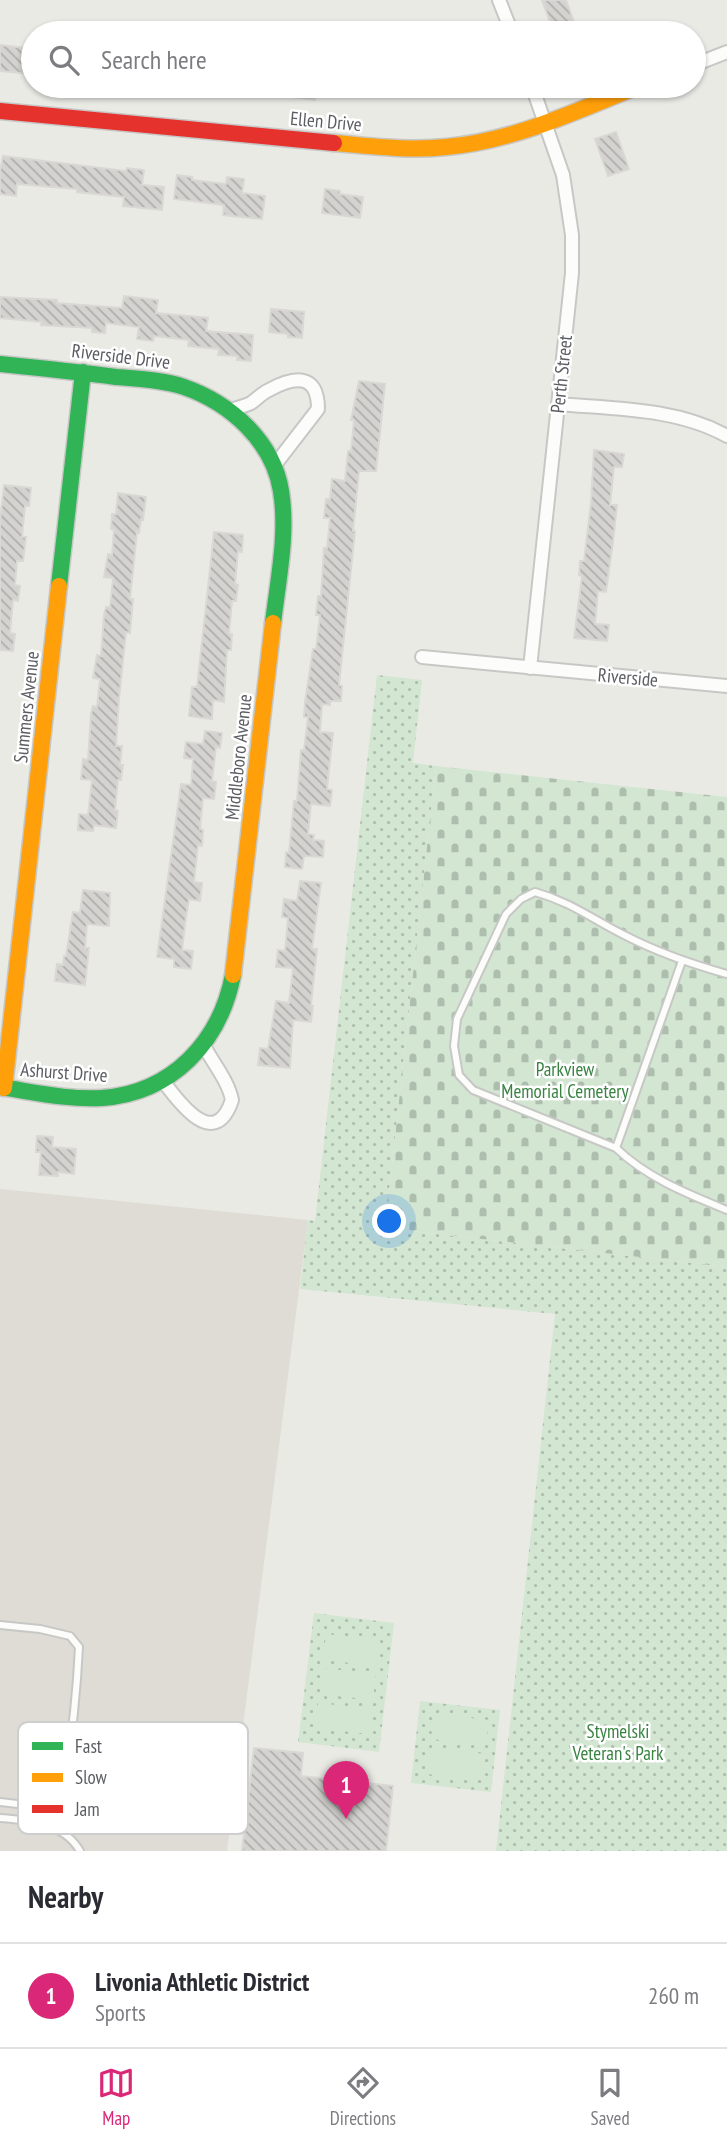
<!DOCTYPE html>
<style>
body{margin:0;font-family:"PT Sans Narrow",sans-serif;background:#f7f7f7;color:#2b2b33}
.you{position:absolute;left:390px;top:1222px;width:24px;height:24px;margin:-18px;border:5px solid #fff;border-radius:50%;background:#1a73e8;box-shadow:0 0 0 10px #1a73e833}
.badge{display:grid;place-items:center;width:46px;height:46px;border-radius:50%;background:#db2777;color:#fff;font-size:23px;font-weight:700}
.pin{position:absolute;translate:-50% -58px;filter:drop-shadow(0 2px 4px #0008)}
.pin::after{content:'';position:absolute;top:37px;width:24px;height:21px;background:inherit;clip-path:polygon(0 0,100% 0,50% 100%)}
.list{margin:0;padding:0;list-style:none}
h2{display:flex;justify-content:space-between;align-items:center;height:91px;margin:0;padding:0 28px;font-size:30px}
h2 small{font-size:23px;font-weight:400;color:#7c7c81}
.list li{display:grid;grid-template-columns:46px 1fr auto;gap:21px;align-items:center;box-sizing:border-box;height:105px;padding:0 28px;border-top:2px solid #e1e1e2}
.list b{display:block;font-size:26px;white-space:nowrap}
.list p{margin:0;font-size:23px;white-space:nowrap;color:#7c7c81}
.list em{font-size:23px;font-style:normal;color:#7c7c81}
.icon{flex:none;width:38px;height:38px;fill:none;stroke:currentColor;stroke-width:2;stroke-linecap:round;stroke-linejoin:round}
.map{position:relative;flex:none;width:727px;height:1851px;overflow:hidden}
.search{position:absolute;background:#fff;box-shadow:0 2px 5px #0004;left:21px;right:21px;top:21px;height:77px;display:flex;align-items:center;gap:18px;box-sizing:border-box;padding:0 24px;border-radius:38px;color:#7c7c81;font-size:26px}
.sheet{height:196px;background:#fff}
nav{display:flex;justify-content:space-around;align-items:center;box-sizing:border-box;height:98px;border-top:2px solid #e1e1e2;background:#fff;font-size:19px;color:#7c7c81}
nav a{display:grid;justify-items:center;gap:4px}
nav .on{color:#db2777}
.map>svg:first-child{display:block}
.education{fill:#dedcd4}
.grass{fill:url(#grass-dots)}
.cemetery{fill:url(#cemetery-stones)}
.garden{fill:#d2e6d2}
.building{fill:url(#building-back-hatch);stroke:#dad8d4;stroke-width:2}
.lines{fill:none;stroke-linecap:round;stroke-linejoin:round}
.lane-casing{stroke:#c7c7c5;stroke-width:10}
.street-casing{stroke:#c7c7c5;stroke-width:16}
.fast-casing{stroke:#c7c7c6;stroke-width:19}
.slow-casing{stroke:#c7c7c6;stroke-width:19}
.jam-casing{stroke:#c7c7c6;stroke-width:19}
.lane{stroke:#fcfcfb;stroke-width:6}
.street{stroke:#fcfcfb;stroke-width:12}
.fast{stroke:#30b455;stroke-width:16}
.slow{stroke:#ff9f0a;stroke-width:16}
.jam{stroke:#e5322d;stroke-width:16}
.labels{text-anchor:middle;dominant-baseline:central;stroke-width:5;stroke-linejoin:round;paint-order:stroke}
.street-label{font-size:19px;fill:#5b5d62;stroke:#fff}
.park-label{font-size:19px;fill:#398342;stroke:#fff}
.key{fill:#fff;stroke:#ceced0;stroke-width:2}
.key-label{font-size:19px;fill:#5b5d62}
</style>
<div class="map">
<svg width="727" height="1851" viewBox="0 0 727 1851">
<defs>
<pattern id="grass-dots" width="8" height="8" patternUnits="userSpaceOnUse" patternTransform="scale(1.75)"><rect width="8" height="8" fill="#d2e6d2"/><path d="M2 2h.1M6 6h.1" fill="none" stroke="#adbeae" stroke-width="1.8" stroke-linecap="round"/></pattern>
<pattern id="cemetery-stones" width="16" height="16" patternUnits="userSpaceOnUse" patternTransform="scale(1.75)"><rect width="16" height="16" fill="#d2e6d2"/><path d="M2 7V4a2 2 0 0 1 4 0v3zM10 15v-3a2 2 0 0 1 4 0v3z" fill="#adbeae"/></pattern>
<pattern id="building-back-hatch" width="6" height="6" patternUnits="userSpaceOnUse" patternTransform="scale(1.75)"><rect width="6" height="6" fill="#d4d3d0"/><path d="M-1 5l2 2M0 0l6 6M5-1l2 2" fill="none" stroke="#afaeac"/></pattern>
</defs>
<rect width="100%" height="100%" fill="#eaeae5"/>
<path class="education" d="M0,1189l308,31 -81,631h-227z"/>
<path class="grass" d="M377,675l45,5 -9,83 23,3 -51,462 342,39v584h-231l59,-537 -255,-25 8,-69 7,1z
M314,1613l80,10 -15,129 -81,-10z
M420,1701l80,9 -9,82 -80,-9z"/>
<path class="cemetery" d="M436,766l291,31v470l-342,-39z"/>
<path class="garden" d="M326,1634l54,6 -3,26 -54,-6z
M323,1668l53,6 -3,26 -53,-6z
M318,1703l54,6 -3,25 -54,-6z
M434,1714l55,6 -3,25 -55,-6z
M430,1748l55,6 -3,26 -55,-6z"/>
<path class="building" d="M542,0h24l10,28 -22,5z
M0,45l33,4 -2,25 -31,-3z
M268,86h48l-1,14 -48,-6z
M616,132l13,37 -21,7 -13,-37z
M3,156l123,15 1,-3 17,2 -2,15 22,2 -2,23 -39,-4 1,-9 -47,-5v-3l-60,-5 -1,12 -16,-2v-23z
M177,175l15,2v3l34,4 1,-7 17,2 -2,14 23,3 -3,23 -39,-4 1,-10 -50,-6z
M325,189l15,2v3l23,3 -3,21 -38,-5z
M124,296l34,4 -2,13 52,5 -2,13 47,4 -2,26 -14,-1 1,-4 -20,-1 1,-6 -31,-3 1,-6 -35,-4 -1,5 -16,-2 2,-12 -33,-4 -1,10 -13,-1v-4l-51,-3 1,-3 -42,-4v-21l57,3v3l65,5z
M271,309l33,3 -2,26 -14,-1v-3l-19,-2z
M359,381l26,3 -9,87h-17l-6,60h2l-16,154 3,1 -1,15h-11v4l-8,-1 -2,28 13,1 -6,56 5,1 -2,16 -19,-2 -3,30 6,1 -1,5 11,1 -1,16 -19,-1 -2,13 -17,-2 1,-15 3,1 5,-52h3l4,-51h3l4,-33h-4l1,-15 8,-53h3l4,-34h-4l2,-19h3l3,-48h3l3,-30h-6l2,-19h4l2,-20 13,2 3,-30h3l3,-31h-3z
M594,450l30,4 -2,13h-8l-4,38h7l-4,37 -7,50 -8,-1 -3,33 14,1 -2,16 -33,-3 8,-62 -3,-1 1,-14h4l1,-9 6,-49z
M4,485l27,3 -2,18h-4l-3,31h4l-3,24h-6l-2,24 5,1 -2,15 -5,-1 -3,33 5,1 -2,17 -13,-1v-130z
M118,493l28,4 -3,23 -2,-1 -2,14 -2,-1 -7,67h3l-3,34 -4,-1 -7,67 -3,47h6l-2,19h3l-2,15h-3l-3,30 3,1 -2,17 -22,-3 -1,6 -15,-1 1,-16 9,1 4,-35 -11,-1 2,-20 5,1 3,-46 2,-8 4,1 3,-28 -7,-1 4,-23 4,1 3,-41 2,-8h4l3,-29 -9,-1 4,-23 4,1 2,-25 -3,-1 1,-15h4z
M214,532l29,3 -1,17 -4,-1 -3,33 3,1 -2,16h-4l-3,33h3l-1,16h-4l-3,52 -11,-2 -1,19 -23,-3 3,-29h5z
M205,731l17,2 -2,15 -4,-1 -4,34 4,1 -2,17 -11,-1 -3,31 3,1 -1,16 -4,-1 -4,37 8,1 -2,18 -11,-2 -3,18 -4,33 11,1 -2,18 -17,-2v-8l-17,-2 24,-173 10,1 2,-26 -9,-1 2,-16 17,2z
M300,881l21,2 -9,66h5l-6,56 2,1 -2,16 -18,-2 -3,48 -32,-3 2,-17 8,1 8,-48 13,2 4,-35 -17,-1 2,-17 7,1 3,-33 -6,-1 2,-18 13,2z
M83,890l27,3 -1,33 -22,-2 -2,24h4l-4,37 -30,-4 2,-17 6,1 1,-9h2l7,-44 7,1z
M37,1136l16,1 -1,10 24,2 -2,25 -16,-2v4l-19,-1 2,-23h-5z
M254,1748l49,5 -2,23 92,10 -7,65h-144z"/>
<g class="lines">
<defs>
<path id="lane" d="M727,974c-36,-10 -70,-22 -103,-39 -32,-16 -53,-33 -89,-43l-14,7 -15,15 -49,105 -3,27 5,29 14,15 143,58c31,30 72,46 111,62
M616,1148l66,-187
M0,1625l40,4 30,7 9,11c-3,62 -11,122 -22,182
M0,1802l61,7
M0,1818c29,2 64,5 80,33"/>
<path id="street" d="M499,0l13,33
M694,65l33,-13
M558,404c56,5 119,4 169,32
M230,410c7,-2 15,-4 21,-7 6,-4 11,-10 18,-13 25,-14 49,-17 49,19l-44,57
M422,657l305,29
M530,668l42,-395v-38l-9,-60 -31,-89
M163,1081c17,23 52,70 69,19 -4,-20 -20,-38 -29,-56"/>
<path id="fast" d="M0,364c39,4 78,8 116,13 23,2 47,3 68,10 46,16 89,54 97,104 7,43 -3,89 -8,132
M59,586l24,-214
M0,1087c34,5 68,13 102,11 70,-5 118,-56 131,-123"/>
<path id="slow" d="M334,143c38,3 74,8 112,4 68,-6 130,-36 193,-61
M233,975l40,-352
M4,1088l55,-502"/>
<path id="jam" d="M0,111l334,32"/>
</defs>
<use href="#lane" class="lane-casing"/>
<use href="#street" class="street-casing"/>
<use href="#fast" class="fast-casing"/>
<use href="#slow" class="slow-casing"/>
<use href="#jam" class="jam-casing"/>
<use href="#lane" class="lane"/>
<use href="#street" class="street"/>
<use href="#fast" class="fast"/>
<use href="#slow" class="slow"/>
<use href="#jam" class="jam"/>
</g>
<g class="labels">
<g class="street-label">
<text transform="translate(326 121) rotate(5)">Ellen Drive</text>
<text transform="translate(121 356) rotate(7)">Riverside Drive</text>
<text transform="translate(561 374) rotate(-84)">Perth Street</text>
<text transform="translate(628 677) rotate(5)">Riverside</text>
<text transform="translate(26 707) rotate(-84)">Summers Avenue</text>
<text transform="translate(238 757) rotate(-84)">Middleboro Avenue</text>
<text transform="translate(64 1072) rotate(4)">Ashurst Drive</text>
</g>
<g class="park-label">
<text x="565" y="1069">Parkview<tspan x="565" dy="22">Memorial Cemetery</tspan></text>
<text x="618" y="1731">Stymelski<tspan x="618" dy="22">Veteran's Park</tspan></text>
</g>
</g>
<rect x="18" y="1722" width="230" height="112" rx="10" class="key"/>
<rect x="32" y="1742" width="31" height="8" fill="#30b455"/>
<rect x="32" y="1773" width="31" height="9" fill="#ff9f0a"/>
<rect x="32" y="1805" width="31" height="8" fill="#e5322d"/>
<g class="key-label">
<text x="75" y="1753">Fast</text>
<text x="75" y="1784">Slow</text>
<text x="75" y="1816">Jam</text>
</g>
</svg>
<div class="you"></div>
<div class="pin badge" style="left:346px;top:1819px">1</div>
<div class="search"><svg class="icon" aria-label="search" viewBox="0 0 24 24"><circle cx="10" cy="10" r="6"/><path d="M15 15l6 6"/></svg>Search here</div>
</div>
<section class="sheet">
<h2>Nearby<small></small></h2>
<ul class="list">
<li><span class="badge">1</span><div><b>Livonia Athletic District</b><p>Sports</p></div><em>260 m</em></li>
</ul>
</section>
<nav>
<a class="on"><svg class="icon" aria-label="map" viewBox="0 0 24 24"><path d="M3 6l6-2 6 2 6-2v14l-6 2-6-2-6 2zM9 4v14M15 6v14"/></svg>Map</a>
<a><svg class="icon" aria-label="directions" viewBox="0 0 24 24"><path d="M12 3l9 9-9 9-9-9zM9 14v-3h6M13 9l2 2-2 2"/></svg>Directions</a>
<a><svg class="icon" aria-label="saved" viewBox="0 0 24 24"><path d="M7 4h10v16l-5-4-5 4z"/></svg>Saved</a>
</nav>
